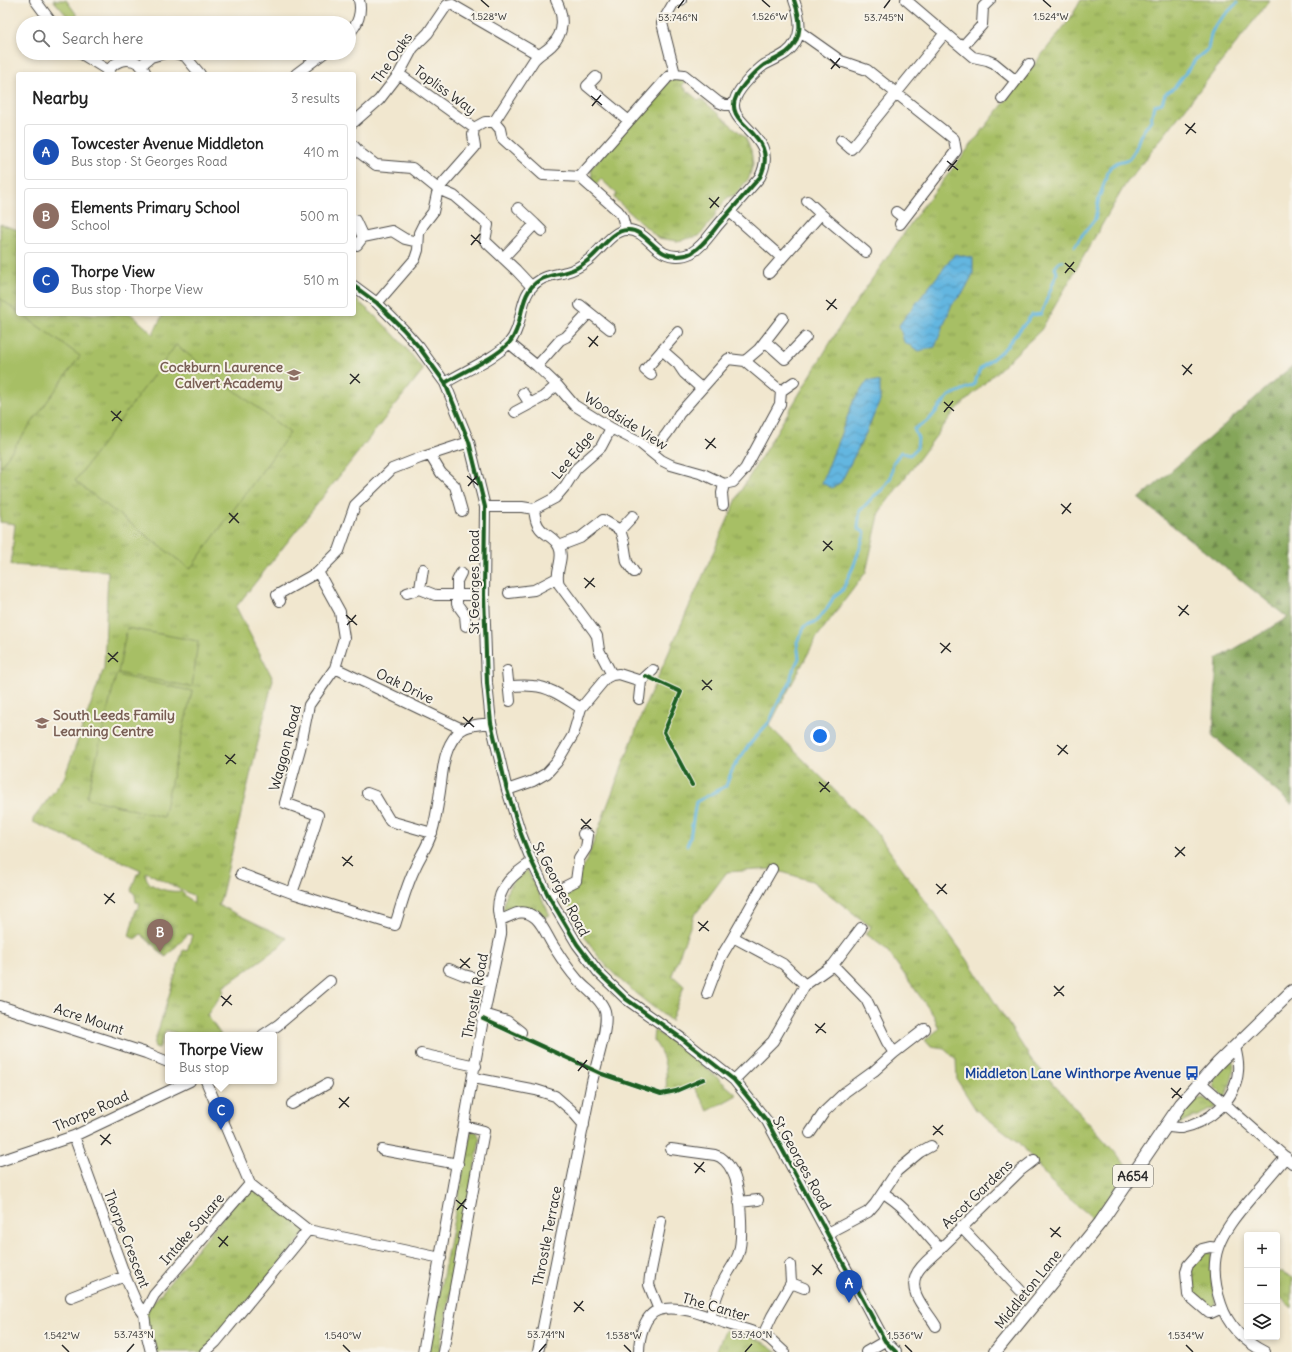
<!DOCTYPE html>
<meta charset="utf-8">
<style>
body{margin:0;font-family:Delius,sans-serif;background:#f2f2f2;color:#222}
.controls{position:absolute;right:12px;bottom:12px;display:grid;overflow:hidden;border-radius:4px;box-shadow:0 2px 6px #0003}
.controls button{width:36px;height:36px;display:grid;place-items:center;padding:0;border:0;border-bottom:1px solid #e0e0e0;background:#fff;color:#222;font:20px sans-serif}
.you{position:absolute;left:820px;top:736px;width:14px;height:14px;margin:-10px;border:3px solid #fff;border-radius:50%;background:#1a73e8;box-shadow:0 0 0 6px #1a73e833}
.badge{display:grid;place-items:center;width:26px;height:26px;border-radius:50%;background:#0b8043;color:#fff;font-size:13px;font-weight:700}
.pin{position:absolute;translate:-50% -33px;filter:drop-shadow(0 1px 2px #0008)}
.pin::after{content:'';position:absolute;top:21px;width:14px;height:12px;background:inherit;clip-path:polygon(0 0,100% 0,50% 100%)}
.popup{position:absolute;left:165px;top:1032px;width:112px;height:52px;box-sizing:border-box;display:grid;place-content:center;border-radius:4px;background:#fff;filter:drop-shadow(0 1px 3px #0005);font-size:13px;white-space:nowrap;color:#767676}
.popup b{font-size:15px;color:#222}
.popup::after{content:'';position:absolute;left:50%;top:100%;margin-left:-8px;border:8px solid transparent;border-top-color:#fff}
.list{margin:0;padding:0;list-style:none}
h2{display:flex;justify-content:space-between;align-items:center;height:52px;margin:0;padding:0 16px;font-size:17px}
h2 small{font-size:13px;font-weight:400;color:#767676}
.list li{display:grid;grid-template-columns:26px 1fr auto;gap:12px;align-items:center;box-sizing:border-box;height:56px;margin:0 8px 8px;padding:0 8px;border:1px solid #e0e0e0;border-radius:4px}
.list b{display:block;font-size:15px;white-space:nowrap}
.list p{margin:0;font-size:13px;white-space:nowrap;color:#767676}
.list em{font-size:13px;font-style:normal;color:#767676}
.icon{flex:none;width:22px;height:22px;fill:none;stroke:currentColor;stroke-width:2;stroke-linecap:round;stroke-linejoin:round}
.map{position:relative;flex:none;width:1292px;height:1352px;overflow:hidden}
.search{position:absolute;background:#fff;box-shadow:0 2px 6px #0003;left:16px;top:16px;width:340px;height:44px;display:flex;align-items:center;gap:10px;box-sizing:border-box;padding:0 14px;border-radius:22px;color:#767676;font-size:15px}
.panel{position:absolute;background:#fff;box-shadow:0 2px 6px #0003;left:16px;top:72px;width:340px;height:244px;border-radius:4px}
.map>svg:first-child{display:block}
.grass{fill:url(#grass-tufts);stroke:#697548;fill-rule:evenodd}
.forest{fill:url(#forest-firs);stroke:#586842}
.pitch{fill:#a7bf65;stroke:#697548}
.water{fill:url(#water-waves);stroke:#487086}
.lines{fill:none;stroke-linecap:round;stroke-linejoin:round}
.stream{stroke:#64b6e0;stroke-width:3}
.minor-casing{stroke:#494744;stroke-width:12}
.major-casing{stroke:#494744;stroke-width:14}
.minor{stroke:#fff;stroke-width:10}
.major{stroke:#fff;stroke-width:12}
.cycleway-casing{stroke:#f7f3e8;stroke-width:6}
.cycleway{stroke:#1b5e20;stroke-width:4}
.ticks{fill:none;stroke:#2b2b2b;stroke-width:1.5}
.labels{text-anchor:middle;dominant-baseline:central;stroke-width:4;stroke-linejoin:round;paint-order:stroke}
.shield{fill:#f7f3e8;stroke:#686764;stroke-width:1}
.shield-label{font-size:13px;font-weight:bold;fill:#2b2b2b}
.street-label{font-size:14px;fill:#2b2b2b;stroke:#f7f3e8}
.education-label{font-size:14px;font-weight:bold;fill:#785e54;stroke:#f7f3e8;text-anchor:end}
.transit-label{font-size:14px;font-weight:bold;fill:#164399;stroke:#f7f3e8;text-anchor:end}
.ticks-label{font-size:10px;text-anchor:middle;fill:#2b2b2b;stroke:#f7f3e8;stroke-width:4;stroke-linejoin:round;paint-order:stroke}
</style>
<div class="map">
<svg width="1292" height="1352" viewBox="0 0 1292 1352">
<defs>
<pattern id="grass-tufts" width="24" height="20" patternUnits="userSpaceOnUse"><rect width="24" height="20" fill="#a7bf65"/><path d="M3 7l-1-3M5 7V3M7 7l1-3M15 17l-1-3M17 17v-4M19 17l1-3" fill="none" stroke="#889b53"/></pattern>
<pattern id="forest-firs" width="22" height="20" patternUnits="userSpaceOnUse"><rect width="22" height="20" fill="#85a65a"/><path d="M5 1l3.5 6h-7zM16 11l3.5 6h-7z" fill="#6d874b"/></pattern>
<pattern id="water-waves" width="16" height="10" patternUnits="userSpaceOnUse"><rect width="16" height="10" fill="#64b6e0"/><path d="M0 5q4-4 8 0t8 0" fill="none" stroke="#5394b6"/></pattern>
</defs>
<rect width="100%" height="100%" fill="#f7f3e8"/>
<filter id="ink" filterUnits="userSpaceOnUse"><feTurbulence type="fractalNoise" baseFrequency=".025" numOctaves="2"/><feDisplacementMap in="SourceGraphic" scale="8" xChannelSelector="R" yChannelSelector="G"/><feConvolveMatrix kernelMatrix="1 2 1 2 8 2 1 2 1" color-interpolation-filters="sRGB"/></filter>
<filter id="wash" filterUnits="userSpaceOnUse"><feTurbulence type="fractalNoise" baseFrequency=".012" numOctaves="4" result="noise"/><feDisplacementMap in="SourceGraphic" scale="16" xChannelSelector="R" yChannelSelector="G"/><feGaussianBlur stdDeviation="0.9" result="paint"/><feColorMatrix in="noise" values="0 0 0 0 0 0 0 0 0 0 0 0 0 0 0 0 0 1.4 0 .05"/><feComposite in="paint" operator="in"/></filter>
<g filter="url(#wash)">
<rect width="100%" height="100%" fill="#f1e7cf"/>
<path class="grass" d="M53,0h13l17,23h-11l-3,-5z
M1081,0h189l-145,185 -84,145 -87,82 -74,99 -14,61 -49,65 -48,89 105,103 93,130 64,100 98,109 -16,24 -20,26 -38,-31 -35,-44 -44,-33 -19,-30 -1,-21 -12,-10 -13,-2 -6,-7 14,-11 -5,-13 -48,-67 -20,-15 5,-7 -59,-46 -40,-12 -45,3 -33,44 -22,59 12,11 -13,35c-28,-22 -60,-44 -80,-75 -12,-18 -21,-38 -29,-57l14,-8 10,-19 59,-156 95,-214 107,-177 73,-105 150,-191z
M683,78l3,3 -4,5 17,15 2,-2 44,38 6,13 2,14 -4,14 -14,17 -7,2 -12,15 -2,6 -15,18 -22,5 -19,-3 -44,-40 3,-4 -16,-15 -5,6 -4,-4 -1,-13 79,-88z
M0,224l18,6v84h113l22,20 10,-20h191v-16c27,22 49,44 69,72l-187,237 37,72 -52,219 -3,7 69,33 -7,8 -58,42 2,3 -17,24 14,20h-45v-2l-10,-3 -7,18 -4,-1 -1,-3 29,-94 4,1 5,-16 -4,-1 -22,23 -25,-23 -6,5 -6,-3 7,-27h2l2,-6 -4,-1 -1,-7 -4,-5 6,-16h2l2,-4 -108,-48v-3l31,-41 40,-110 4,-97 -97,-6 4,-41 -15,-2zM146,872l48,24v8l-13,-13c-12,2 -38,-4 -35,-19z
M527,870l23,45 -6,3 -8,-6 -32,2c-1,-12 2,-25 10,-34 3,-4 9,-7 13,-10z
M654,1030l42,29 41,36 -29,16 -14,-24 -28,8c1,-20 1,-38 -13,-55z
M1233,1057c3,15 -3,28 -8,41l-10,-10 -1,-9z
M1203,1098l7,3 7,6 -40,18 15,-22 3,-3z
M471,1131l6,1 3,7 -41,213h-11z
M250,1184l58,46 -103,122h-54l-7,-38z
M1206,1251l6,2 1,39 3,12 -4,5 -19,-14 -4,-24z
M1277,1272h5l10,6v30l-13,-12z
M725,1330c19,5 38,9 53,22h-62z"/>
<path class="forest" d="M1292,366v439l-79,-69 4,-77 71,-41 -149,-119z"/>
<path class="pitch" d="M0,298l18,14v2h3l59,42 -80,111z
M176,345l114,88 -100,136 -115,-88z
M127,628l71,13 -6,46 -74,-14z
M116,675l76,16 -29,126 -76,-19z"/>
<path class="water" d="M955,254l18,4v16l-10,19 -11,11 -17,43 -16,4 -15,-9 -5,-17z
M868,380l12,2v19l-14,32 -25,49 -9,6 -10,-5 31,-81z"/>
<g class="lines">
<path class="stream" d="M1075,246l5,-8 15,-19 4,-21 11,-31 8,-5 11,-3 6,-9 5,-14 11,-16 3,-15 8,-2 3,-9 10,-7 21,-28 12,-10 3,-15 5,-10 21,-21
M687,845l3,-7 6,-36 30,-16 6,-16 17,-25 21,-24 8,-19 11,-17 3,-12 7,-15 -2,-16 8,-16 12,-5 12,-15 4,-8 9,-7 12,-26 11,-32 -7,-5 2,-17 13,-14 10,-8 8,-12 2,-14 8,-11 9,3 7,-7 1,-10 -4,-9 15,-9 20,-24 25,-11 6,-16 24,-20 28,-34 9,-1 16,-41 -2,-6 5,-6h3"/>
</g>
</g>
<g filter="url(#ink)">
<g class="lines">
<defs>
<path id="minor" d="M35,0l17,23
M556,0c8,16 9,33 -5,46 -5,5 -12,8 -17,14l-40,62 6,7 2,9 41,37 39,2 2,4 34,30 4,5 4,14
M906,0l67,57 14,3 7,3 22,18
M800,32l41,29 26,9 87,69 2,12 -56,73
M349,33c9,-8 13,-21 10,-33
M962,47l20,-22 1,-18 7,-7
M80,53l29,18
M175,53l10,3 15,18
M141,65l10,-8 14,-4
M107,74c8,-18 32,-19 39,0
M296,74l28,-21
M399,74l75,54
M675,74l-13,-51 12,-21 7,-2
M596,77l-9,9 42,35 39,-44 7,-3 9,1 34,27 7,3h9
M1002,99l27,-35
M354,122l25,-22 20,-26 14,-26 15,-15 19,-28 4,-1 88,51
M841,140l10,9 94,-116
M354,146l6,7 16,12 36,3 26,21 16,7 34,29 -3,16 31,29 16,17
M582,177l1,-4 46,-52
M807,201l14,13
M730,212l52,46 -13,15
M896,212l8,6
M355,220l8,17
M535,224l7,7
M357,245l6,-8 29,-6 13,8 13,3
M503,258l32,-34 -17,-16
M782,258l39,-44 45,38
M354,286l23,17 26,26 16,18 26,36 24,59 16,65 -1,88 3,88 4,40 16,67 14,44 11,28 16,33 29,49 22,29 27,26 55,39 53,42 33,41 118,220 11,11
M377,303l38,-44 3,-9 1,-17 4,-8 10,-13 5,-23 37,-42 -2,-12 1,-7 11,-6h9
M580,305l30,24
M765,341l20,18 21,-22
M509,343l28,23 20,19 17,20 37,23 29,15 21,17 10,5 32,9 21,10
M662,350l16,14 6,9 17,15
M745,361l14,-12 24,-31
M537,366l23,-26 6,-3 23,-24
M651,375l-6,-5 33,-38
M445,383c19,-12 49,-24 64,-40 16,-18 8,-50 31,-63 8,-5 17,-5 26,-8 8,-2 15,-6 21,-11 12,-8 25,-31 40,-31 15,-1 25,17 37,23 8,4 19,4 27,0 11,-6 19,-18 27,-28 14,-16 28,-32 42,-48 22,-44 -38,-51 -24,-80 4,-10 20,-26 28,-32 7,-4 15,-7 22,-12 18,-14 15,-34 8,-53
M781,391l13,-9
M523,393l7,11
M515,412l28,-15 14,-12
M651,452c11,-11 21,-24 28,-38l49,-55 17,2 36,30
M430,455l11,18 14,13 7,25
M724,484l9,-2 12,-13 35,-65 1,-13
M723,505l-1,-12 2,-9
M485,507h37l12,2 21,-11 11,-13 10,-16 25,-22 10,-19
M534,509c1,6 1,13 5,18 5,8 16,10 20,20 6,12 -5,24 0,37l35,47 3,5 2,14 13,25
M620,530l13,-14
M559,546l21,-8 23,-18 17,10 4,13 3,19 7,10
M461,573l-4,8v23l8,11 1,11
M420,589l3,-20
M407,593l13,-4 15,6h49
M509,593l25,-3 23,-12
M280,601l-3,-6 41,-23
M335,668l127,61
M507,671l3,30
M508,686c9,0 17,-1 25,0 18,1 33,13 48,22
M639,699l2,-18
M507,790l26,-9 14,-8 10,-11 16,-27 8,-27 25,-30 6,-3 7,-1 22,7 12,-11
M367,793l8,3 15,25 42,12
M241,874l51,19 103,32c6,-18 11,-39 20,-57 5,-12 13,-22 17,-36 4,-13 6,-28 8,-41 3,-21 3,-41 17,-57 8,-10 23,-9 34,-11
M292,893l15,-42 11,-36 -33,-12 15,-54 9,-44 26,-37 9,-30 -4,-26 -22,-40 21,-21 16,-46 37,-36 28,-11 49,-16
M548,895l28,-14 3,-22 7,-11 2,-13 -5,-1
M500,920c6,-2 12,-5 17,-7 21,-5 28,21 37,34 7,11 14,22 23,32 8,10 24,19 28,32 4,15 -9,53 -13,71 -18,90 -36,180 -54,270
M733,937l39,-68
M449,969l15,6 27,7
M707,994l14,-37 12,-20 50,27 22,21
M0,1006l146,47 22,9
M484,1014l23,7 14,11 -1,3
M263,1035l15,-10 52,-44
M894,1053l31,-24
M421,1054l55,12
M474,1078l62,12 19,6 16,14 13,15
M734,1080l39,-39 32,-56 28,-20 28,-37
M206,1081l44,103 58,46 133,28
M1200,1082l92,81
M292,1104l35,-20
M1165,1126c5,1 11,2 16,2 28,-5 55,-28 57,-57 1,-9 -1,-16 -3,-24
M810,1133l15,-22 20,-19 29,-21 20,-18 -7,-11 -21,-43 -33,-34
M74,1136l51,140 12,28 7,10 3,22 4,16
M671,1149l44,6c8,2 13,8 17,16 9,15 12,68 6,84 -4,10 -11,18 -15,27 -6,11 -9,23 -13,35
M382,1150l76,14
M0,1161l74,-25 116,-55
M883,1193c23,13 38,36 57,56 -7,7 -20,16 -24,26 -8,19 11,35 20,51
M739,1202l19,-2
M961,1227l59,63
M828,1233l40,-21 7,-8 22,-33 23,-19 11,-6
M1218,1248l-8,-1 -8,2 -14,16 -2,6 2,24 21,18h2l11,-5
M940,1249l81,-79 13,-10
M791,1283l13,5
M71,1297l54,-21
M659,1310l-10,-25 1,-9 11,-55
M144,1314l10,-19 96,-111
M763,1335l9,-19 19,-33 -1,-18
M205,1352l11,-10 92,-112
M423,1352l60,-333 18,-85c1,-9 -3,-17 -3,-25 0,-23 17,-36 34,-47
M443,1352l41,-221 -19,-5
M639,1352c0,-14 5,-38 20,-42 20,-6 48,6 66,13 13,4 26,8 38,12l7,4 14,13
M866,1352l19,-11
M1265,1352c-20,-10 -37,-26 -44,-48 -16,-47 -1,-70 29,-105 12,-14 24,-28 36,-42"/>
<path id="major" d="M995,1352l105,-129 81,-119 37,-41 74,-72"/>
</defs>
<use href="#minor" class="minor-casing"/>
<use href="#major" class="major-casing"/>
<use href="#minor" class="minor"/>
<use href="#major" class="major"/>
<defs>
<path id="cycleway" d="M354,286l23,17 26,26 16,18 26,36 24,59 16,65 -1,88 3,88 4,40 16,67 14,44 11,28 16,33 29,49 22,29 27,26 55,39 53,42 33,41 118,220 11,11
M445,383c19,-12 49,-24 64,-40 16,-18 8,-50 31,-63 8,-5 17,-5 26,-8 8,-2 15,-6 21,-11 12,-8 25,-31 40,-31 15,-1 25,17 37,23 8,4 19,4 27,0 11,-6 19,-18 27,-28 14,-16 28,-32 42,-48 22,-44 -38,-51 -24,-80 4,-10 20,-26 28,-32 7,-4 15,-7 22,-12 18,-14 15,-34 8,-53
M646,676l35,16 -17,40 28,53
M483,1019l119,55 59,20 15,-3 28,-12"/>
</defs>
<use href="#cycleway" class="cycleway-casing"/>
<use href="#cycleway" class="cycleway"/>
</g>
</g>
<path class="ticks" d="M481,0l8,7M762,0l8,7M1043,0l8,7M678,8l6,-8M884,8l6,-8M830,59l10,9M831,69l9,-11M591,96l11,9M592,106l9,-11M1185,124l11,9M1186,134l9,-11M947,161l11,9M948,171l9,-11M709,198l10,9M710,208l9,-11M471,235l10,9M471,245l9,-11M1065,263l10,9M1065,273l9,-11M826,300l11,9M827,310l9,-11M588,337l10,9M589,347l9,-11M1182,365l10,9M350,374l10,9M1183,375l9,-11M350,384l9,-10M944,402l10,9M111,411l11,10M944,412l9,-11M112,421l9,-10M705,439l11,9M706,449l9,-11M467,476l11,9M468,486l9,-10M1061,504l10,9M229,513l10,10M1062,514l9,-11M229,523l9,-10M823,541l10,9M823,551l9,-10M584,578l11,9M585,588l9,-10M1178,606l11,9M346,615l11,10M1179,616l9,-11M347,625l9,-10M940,643l11,9M108,653l10,9M941,653l9,-10M108,662l10,-10M702,680l10,10M702,690l10,-10M463,717l11,10M464,727l9,-10M1057,745l11,9M225,755l11,9M1058,755l9,-10M226,764l9,-10M819,782l11,10M820,792l9,-10M581,819l10,10M581,829l10,-10M1175,847l10,9M342,857l11,9M1175,857l10,-10M343,866l9,-10M936,884l11,10M104,894l11,9M937,894l9,-10M105,904l9,-11M698,922l11,9M699,931l9,-10M460,959l10,9M460,968l10,-10M1054,986l10,10M221,996l11,9M1054,996l10,-10M222,1006l9,-11M815,1024l11,9M816,1033l9,-10M577,1061l11,9M578,1071l9,-11M1171,1088l11,10M339,1098l10,9M1172,1098l9,-10M339,1108l10,-11M933,1126l10,9M100,1135l11,9M933,1135l10,-10M101,1145l9,-11M694,1163l11,9M695,1173l9,-11M456,1200l11,9M457,1210l9,-11M1050,1228l11,9M218,1237l10,9M1051,1237l9,-10M219,1247l9,-11M812,1265l10,9M813,1275l9,-11M574,1302l10,9M574,1312l9,-11M62,1345l7,7M343,1345l7,7M624,1345l7,7M905,1345l7,7M1186,1345l7,7M127,1352l7,-8M539,1352l7,-8M745,1352l7,-8"/>
<defs>
<symbol id="school-bare" viewBox="-9 -9 18 18"><path d="M0-5L7-2L0 1L-7-2ZM-4 1L0 2.5L4 1V4Q0 6-4 4Z" fill="#8d6e63" stroke="#f7f3e8" stroke-width="2.5" paint-order="stroke"/></symbol>
<symbol id="bus-bare" viewBox="-9 -9 18 18"><path d="M-5-6H5V4H4V6H2V4H-2V6H-4V4H-5ZM-3.5-4V0h7V-4ZM-3.5 1.2v1.5H-2V1.2ZM2 1.2v1.5H3.5V1.2Z" fill="#1a4fb4" stroke="#f7f3e8" stroke-width="2.5" paint-order="stroke"/></symbol>
</defs>
<g fill-rule="evenodd">
<use href="#school-bare" x="284" y="365" width="20" height="20"/>
<use href="#school-bare" x="32" y="713" width="20" height="20"/>
<use href="#bus-bare" x="1182" y="1063" width="20" height="20"/>
</g>
<g class="labels">
<rect class="shield" x="1113" y="1165" width="40" height="22" rx="3"/>
<g class="shield-label">
<text x="1133" y="1176">A654</text>
</g>
<g class="street-label">
<text transform="translate(392 58) rotate(-55)">The Oaks</text>
<text transform="translate(445 90) rotate(36)">Topliss Way</text>
<text transform="translate(626 421) rotate(32)">Woodside View</text>
<text transform="translate(573 455) rotate(-50)">Lee Edge</text>
<text transform="translate(474 582) rotate(-90)">St Georges Road</text>
<text transform="translate(405 686) rotate(26)">Oak Drive</text>
<text transform="translate(285 748) rotate(-75)">Waggon Road</text>
<text transform="translate(561 889) rotate(62)">St Georges Road</text>
<text transform="translate(475 996) rotate(-79)">Throstle Road</text>
<text transform="translate(89 1019) rotate(18)">Acre Mount</text>
<text transform="translate(91 1111) rotate(-24)">Thorpe Road</text>
<text transform="translate(802 1163) rotate(61)">St Georges Road</text>
<text transform="translate(977 1194) rotate(-44)">Ascot Gardens</text>
<text transform="translate(192 1229) rotate(-49)">Intake Square</text>
<text transform="translate(547 1236) rotate(-79)">Throstle Terrace</text>
<text transform="translate(127 1239) rotate(69)">Thorpe Crescent</text>
<text transform="translate(1028 1289) rotate(-51)">Middleton Lane</text>
<text transform="translate(716 1307) rotate(16)">The Canter</text>
</g>
<g class="education-label">
<text x="283" y="367">Cockburn Laurence<tspan x="283" dy="16">Calvert Academy</tspan></text>
<text x="53" y="715" text-anchor="start">South Leeds Family<tspan x="53" dy="16">Learning Centre</tspan></text>
</g>
<g class="transit-label">
<text x="1181" y="1073">Middleton Lane Winthorpe Avenue</text>
</g>
</g>
<g class="ticks-label">
<text x="489" y="20">1.528°W</text>
<text x="770" y="20">1.526°W</text>
<text x="1051" y="20">1.524°W</text>
<text x="678" y="21">53.746°N</text>
<text x="884" y="21">53.745°N</text>
<text x="134" y="1338">53.743°N</text>
<text x="546" y="1338">53.741°N</text>
<text x="752" y="1338">53.740°N</text>
<text x="62" y="1339">1.542°W</text>
<text x="343" y="1339">1.540°W</text>
<text x="624" y="1339">1.538°W</text>
<text x="905" y="1339">1.536°W</text>
<text x="1186" y="1339">1.534°W</text>
</g>
</svg>
<div class="controls">
<button>+</button>
<button>−</button>
<button><svg class="icon" aria-label="layers" viewBox="0 0 24 24"><path d="M12 4l9 5-9 5-9-5zM3 14l9 5 9-5"/></svg></button>
</div>
<div class="you"></div>
<div class="pin badge" style="left:849px;top:1303px;background:#1a4fb4">A</div>
<div class="pin badge" style="left:160px;top:952px;background:#8d6e63">B</div>
<div class="pin badge" style="left:221px;top:1130px;background:#1a4fb4">C</div>
<div class="popup"><b>Thorpe View</b>Bus stop</div>
<div class="search"><svg class="icon" aria-label="search" viewBox="0 0 24 24"><circle cx="10" cy="10" r="6"/><path d="M15 15l6 6"/></svg>Search here</div>
<section class="panel">
<h2>Nearby<small>3 results</small></h2>
<ul class="list">
<li><span class="badge" style="background:#1a4fb4">A</span><div><b>Towcester Avenue Middleton</b><p>Bus stop · St Georges Road</p></div><em>410 m</em></li>
<li><span class="badge" style="background:#8d6e63">B</span><div><b>Elements Primary School</b><p>School</p></div><em>500 m</em></li>
<li><span class="badge" style="background:#1a4fb4">C</span><div><b>Thorpe View</b><p>Bus stop · Thorpe View</p></div><em>510 m</em></li>
</ul>
</section>
</div>
